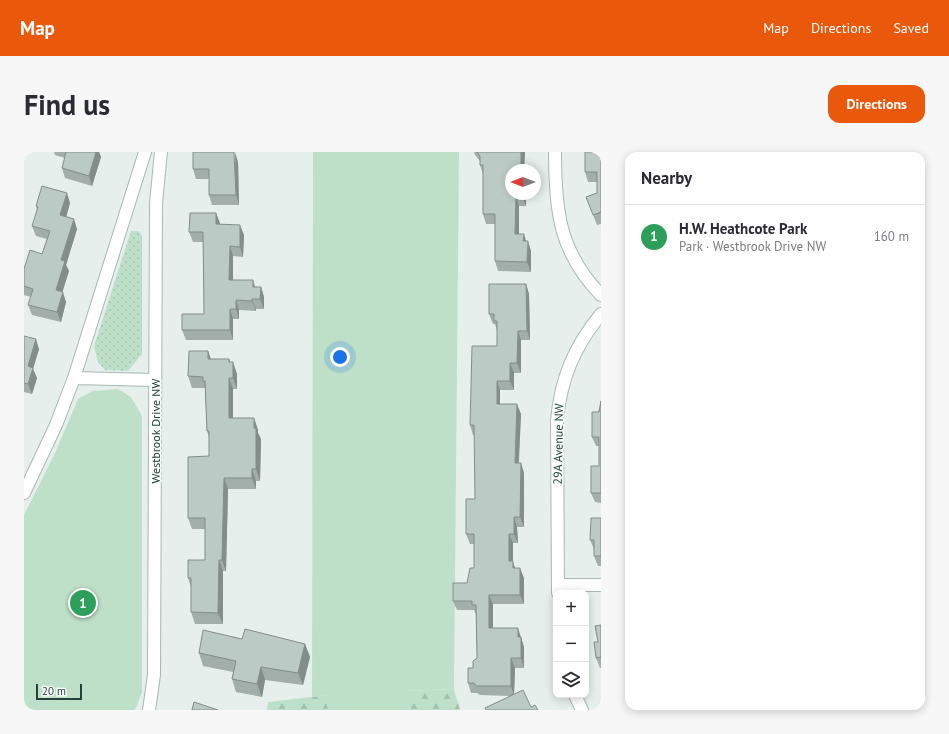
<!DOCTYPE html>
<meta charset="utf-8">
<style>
body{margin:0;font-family:"PT Sans",sans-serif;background:#f7f7f7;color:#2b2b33}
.controls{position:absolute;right:12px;bottom:12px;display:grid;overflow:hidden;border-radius:8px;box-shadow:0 2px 10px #0003}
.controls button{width:36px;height:36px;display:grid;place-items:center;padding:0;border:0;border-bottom:1px solid #e1e1e2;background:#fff;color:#2b2b33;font:20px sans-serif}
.compass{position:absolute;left:481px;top:12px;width:36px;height:36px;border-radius:50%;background:#fff;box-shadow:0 2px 10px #0003;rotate:270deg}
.scale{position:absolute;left:12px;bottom:10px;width:46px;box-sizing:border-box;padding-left:4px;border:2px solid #24423a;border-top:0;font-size:11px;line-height:14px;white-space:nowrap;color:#24423a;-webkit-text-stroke:3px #f7fbf9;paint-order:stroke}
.you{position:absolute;left:316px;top:205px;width:14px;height:14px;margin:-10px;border:3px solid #fff;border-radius:50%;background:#1a73e8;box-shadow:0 0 0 6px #1a73e833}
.badge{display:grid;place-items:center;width:26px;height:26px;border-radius:50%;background:#ea580c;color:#fff;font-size:13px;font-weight:700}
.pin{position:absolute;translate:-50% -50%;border:2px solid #fff;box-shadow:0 1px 4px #0006}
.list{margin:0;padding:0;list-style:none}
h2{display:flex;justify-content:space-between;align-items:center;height:52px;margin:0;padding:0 16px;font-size:17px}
h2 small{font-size:13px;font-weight:400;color:#7c7c81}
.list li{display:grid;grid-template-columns:26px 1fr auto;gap:12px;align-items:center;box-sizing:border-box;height:64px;padding:0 16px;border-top:1px solid #e1e1e2}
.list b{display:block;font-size:15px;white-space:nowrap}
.list p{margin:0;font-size:13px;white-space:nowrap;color:#7c7c81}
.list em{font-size:13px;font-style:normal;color:#7c7c81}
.icon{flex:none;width:22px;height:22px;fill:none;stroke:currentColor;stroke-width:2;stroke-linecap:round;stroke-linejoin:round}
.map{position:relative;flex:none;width:577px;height:558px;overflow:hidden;border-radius:12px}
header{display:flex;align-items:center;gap:24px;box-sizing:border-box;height:56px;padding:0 20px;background:#ea580c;color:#fff}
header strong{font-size:19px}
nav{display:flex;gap:22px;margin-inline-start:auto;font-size:14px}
.intro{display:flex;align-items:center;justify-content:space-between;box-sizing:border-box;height:96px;padding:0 24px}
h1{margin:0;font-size:28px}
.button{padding:10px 18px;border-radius:12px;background:#ea580c;color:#fff;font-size:14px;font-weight:700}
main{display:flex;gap:24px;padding:0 24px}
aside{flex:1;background:#fff;border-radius:12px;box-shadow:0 2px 10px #0003}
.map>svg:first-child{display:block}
.grass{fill:url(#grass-dots)}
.forest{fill:url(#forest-firs)}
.park{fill:#bfe0c8}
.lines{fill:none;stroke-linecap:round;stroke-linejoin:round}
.minor-casing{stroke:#a8b8b2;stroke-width:14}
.minor{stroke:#fff;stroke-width:12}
.wall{fill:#a1aea9}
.shaded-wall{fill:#838d89}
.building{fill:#bbcac4;stroke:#838d89}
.labels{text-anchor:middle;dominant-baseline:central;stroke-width:3.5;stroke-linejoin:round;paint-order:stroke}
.street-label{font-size:12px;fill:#24423a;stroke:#f7fbf9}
</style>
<header>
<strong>Map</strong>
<nav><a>Map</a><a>Directions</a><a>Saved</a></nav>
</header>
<div class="intro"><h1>Find us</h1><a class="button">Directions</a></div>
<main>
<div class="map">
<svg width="577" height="558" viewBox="0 0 577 558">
<defs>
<pattern id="grass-dots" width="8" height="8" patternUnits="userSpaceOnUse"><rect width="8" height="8" fill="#bfe0c8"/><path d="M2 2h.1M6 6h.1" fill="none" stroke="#a4c1ad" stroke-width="1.8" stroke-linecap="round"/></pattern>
<pattern id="forest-firs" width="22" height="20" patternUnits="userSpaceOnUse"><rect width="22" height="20" fill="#bfe0c8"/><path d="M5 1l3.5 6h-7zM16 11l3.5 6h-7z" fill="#a4c1ad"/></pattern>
</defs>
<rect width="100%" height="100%" fill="#e6efeb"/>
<path class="grass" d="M107,79h8l3,6v117l-14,17 -23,-1 -7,-8 -4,-16z"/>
<path class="forest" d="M430,537l6,21h-54v-19z
M303,543l1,15h-61l1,-8z"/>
<path class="park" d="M289,0h146l-5,537 -48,2v19h-78l-2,-15 -14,2z
M94,237l13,8 11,19v276l-7,18h-111v-195l31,-62 23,-54 15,-8z"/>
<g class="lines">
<defs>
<path id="minor" d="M531,0c0,58 4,100 46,143
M50,226l81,2
M0,341l32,-68 18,-47 71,-226
M534,433h43
M534,441l-1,-173c4,-42 17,-73 44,-106
M551,543l7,15
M125,558l5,-35 2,-472 5,-51"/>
</defs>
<use href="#minor" class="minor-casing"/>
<use href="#minor" class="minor"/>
</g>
<path class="wall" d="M30,0h45l2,5 -9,29 -27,-8 -3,-10 3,-10 -10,-3z
M450,0h51l-1,18h-13l15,24v12h-7v28l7,7 5,10v21l-33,-1 -3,-10v-37h-9l-3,-10v-40l-3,-9v-4l-5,-6z
M577,0v72l-4,1 -11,-28 11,-4v-11h-9l-3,-10z
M214,10l1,43h-27l-3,-10v-16h-13l-3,-10z
M46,51l-4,13 11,13 -11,36 3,6 -7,21 4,10 -5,20 -29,-7 -4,-10 3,-8 -7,-2v-26l18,-15 5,-15 -11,-3 -4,-10 5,-16 -1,-4z
M192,61l4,12 24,10 -1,22 -10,-1v24l22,7h6l3,10v12h-8v2l-17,-1v9h-6v21h-47l-4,-10 22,-16 -1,-72h-10l-4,-10z
M502,132l3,10 1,46h-9v33h-7v17h-14v14l21,10 -2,49 5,10v54h-7l1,16h-5v19l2,6 9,10v26h-31v24l29,10v3l2,6v21h-9l-1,26 17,13 7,3h-52l25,-14 -31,-1 -3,-2h-6l-3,-10 5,-15 4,-10 -1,-43 -2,-5h-17l-4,-9 14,-18 7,-15v-24h-4l-4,-10 9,-35v-64h-2l-3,-10 27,-79v-16l-2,-6h-2l-4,-10z
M0,184l15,13 -6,20 4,9 -5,16 -8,-2z
M184,199l3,8h18l1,3 7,12v15h-4v29h21l4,12v3l3,6 -1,42h-4v8h-28l-2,82h-3v53h-28l-4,-12v-25l-3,-9 17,-18v-31h-13l-4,-11 21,-62v-19l-2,-6 -2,-43h-13l-4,-12z
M577,249v102l-6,-1 -4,-9 8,-27v-20h-3l-4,-9z
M577,366v48h-3l-4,-10v-7l-4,-9z
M577,473v43h-1l-4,-10 2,-16z
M218,487l63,5 5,13 -7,28 -38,-5 -3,17 -26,-5 -4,-13 1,-7 -30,-6 -4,-13z"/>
<path class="shaded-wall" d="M72,0h3l2,5 -9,29 -3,-10z
M211,0l3,10 1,43 -3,-10z
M497,0h4l-1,18h-3z
M43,41l3,10 -6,22 -4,-10z
M498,42h4v12l-4,-10z
M492,44l3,10v38l-4,-10z
M192,61l4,10v11l-4,-10z
M50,67l3,10 -11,36 3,6 -9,29 -4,-10 5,-30z
M216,73l4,10 -1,22 -3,-10z
M500,82l3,10 -4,-3z
M504,89l3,10v21l-4,-10z
M206,94l3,10v34l-4,-10z
M229,128l3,10 -3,-3z
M502,132l3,10 1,46 -3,-9z
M237,135l3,10v12l-4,-10z
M39,140l3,10 -5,20 -4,-10z
M228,147l4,10v2l-4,-10z
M212,148l3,10v9l-3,-10z
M206,157l3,10v21l-3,-10z
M494,179l3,9v33l-4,-10z
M12,187l3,10 -6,20 4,9 -5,16 -4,-10v-18z
M184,199l4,12 -4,-4z
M205,207l4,10v-7l4,12v15l-4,-11 -4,-16z
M486,211l4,10v17l-4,-9z
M205,226l4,11v40l-4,-11z
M473,229l3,9v23l-3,-9z
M493,252l4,10 -3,59 -3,-10z
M230,266l4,12v3l3,6 -1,42 -4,-12z
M497,311l3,10v54l-4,-10z
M228,317l4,12v8l-4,-11z
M200,326l4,11 -2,82 -4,-11z
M490,365l3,10 1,16 -4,-9z
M485,382l4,9v19l3,9v7l-7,-17z
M195,408l4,11v53l-5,-11z
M496,416l4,10v26l-4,-9z
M465,443l4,9v34l-4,-10z
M494,476l6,19v21l-3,-10 -3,-21z
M281,492l5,13 -7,28 -5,-12z
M487,506l4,10 -1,28 -3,-10z
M237,515l4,13 -3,17 -5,-13z"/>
<path class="building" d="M42,0h30l-7,24 -27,-8z
M169,0h41l2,43h-27v-26h-16z
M453,0h44v18h-10v24h11v2h-6l-1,38h9l-1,7h5l-1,21 -32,-1v-47h-12v-49h-3v-9z
M561,0h16v60l-8,3 -7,-18 11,-4v-21h-12z
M18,34l25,7 -7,22 14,4 -13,41 4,1 -9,29 7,2 -6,20 -29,-7 5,-16 -9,-3v-17l6,-19 12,4 8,-23 -18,-5 6,-19 -2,-1z
M166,61h26v11l24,1v22l-10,-1 -1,34h24v7h8l-1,12h-8v2l-16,-1v9h-6v21h-48v-16h22l-1,-82h-14z
M465,132h37l1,47h-9l-1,32h-7v18h-13v23h20l-2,59h6l-1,54h-6v17h-5v27h4v7h7v27h-31v33h29v9h3v21h-10v28h-35l-2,-3h-6v-15h5v-7l4,-3 -1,-53h-4v-4h-19v-18h14l3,-15h4v-34h-8v-35h9l-1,-74h-4l2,-79h25v-25h-3v-7h-5z
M0,184l12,3 -8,27 5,2 -5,16 -4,-1z
M165,199h19v8h21v3h4v16h-4v40h25v10h2v41h-4v9h-28l-2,82h-3l-1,53 -27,-1v-34h-3v-18h17v-42h-17v-61l21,-1v-25h-2l-2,-50h-2v-4l-15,-1z
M577,249v92h-10v-27h8v-29h-7v-25h7z
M567,366h10v38h-7v-16h-4z
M577,473v32l-5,1 -2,-16h4l-3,-16z
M221,477l60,15 -7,29 -37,-6 -4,17 -25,-5 4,-18 -37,-8 4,-23 39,9z
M499,538l8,17 4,-2 3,5h-52l-1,-2z
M170,550l24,8h-26z"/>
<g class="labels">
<g class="street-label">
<text transform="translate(131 279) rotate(-90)">Westbrook Drive NW</text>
<text transform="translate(534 292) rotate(-89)">29A Avenue NW</text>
</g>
</g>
</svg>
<div class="controls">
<button>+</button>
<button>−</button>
<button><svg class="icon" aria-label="layers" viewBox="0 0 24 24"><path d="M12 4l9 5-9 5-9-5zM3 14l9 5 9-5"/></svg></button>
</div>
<svg class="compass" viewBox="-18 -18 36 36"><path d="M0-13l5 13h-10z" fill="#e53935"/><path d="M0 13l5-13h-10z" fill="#7c7c81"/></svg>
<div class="scale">20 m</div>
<div class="you"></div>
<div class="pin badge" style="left:59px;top:451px;background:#2e9e5b">1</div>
</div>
<aside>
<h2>Nearby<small></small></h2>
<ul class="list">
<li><span class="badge" style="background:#2e9e5b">1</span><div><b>H.W. Heathcote Park</b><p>Park · Westbrook Drive NW</p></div><em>160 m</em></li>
</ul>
</aside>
</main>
